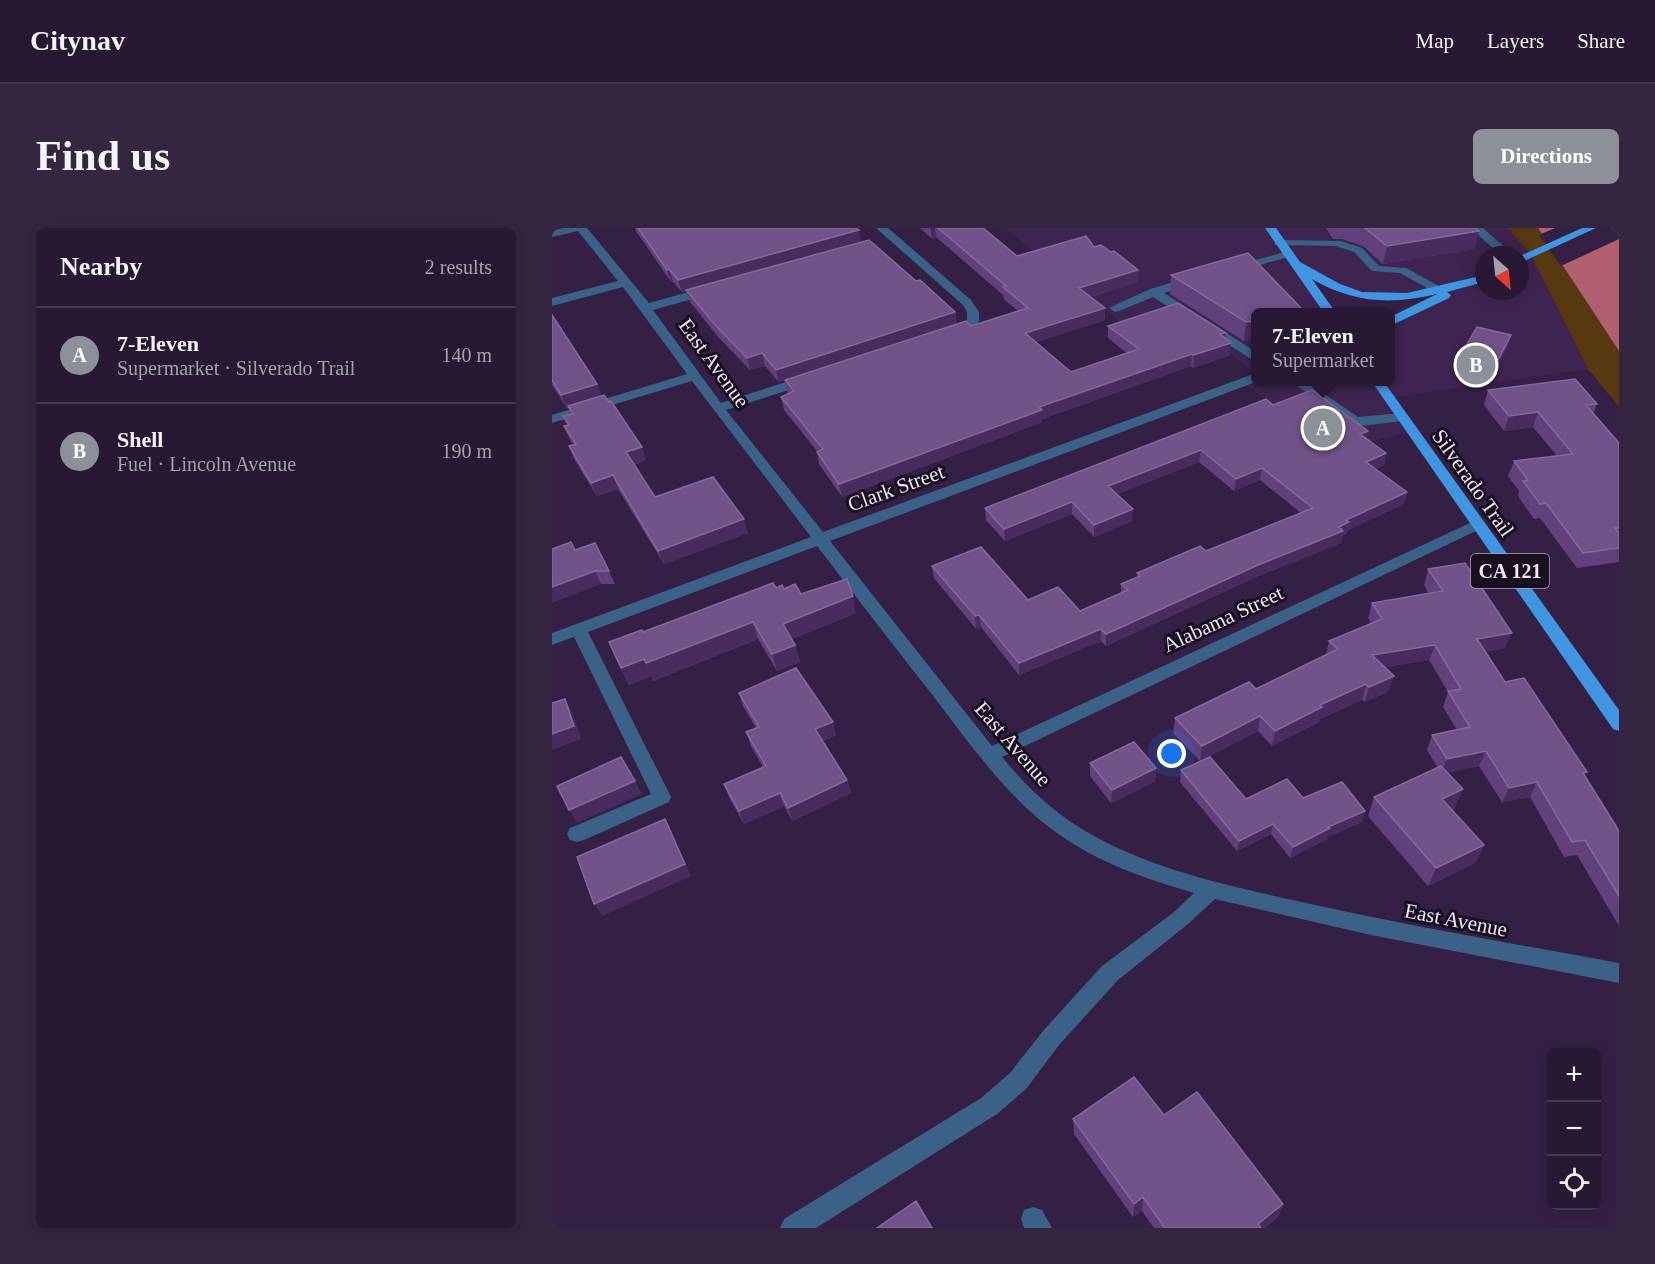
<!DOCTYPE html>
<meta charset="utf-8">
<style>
body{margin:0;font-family:"Times New Roman",serif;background:#342540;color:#f1f3f6}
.controls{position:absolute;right:18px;bottom:18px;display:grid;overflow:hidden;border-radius:9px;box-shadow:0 3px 15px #0003}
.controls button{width:54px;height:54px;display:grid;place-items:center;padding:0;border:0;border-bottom:2px solid #44374f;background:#281834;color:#f1f3f6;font:30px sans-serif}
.compass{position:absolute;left:923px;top:18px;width:54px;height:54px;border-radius:50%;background:#281834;box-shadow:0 3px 15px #0003;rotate:153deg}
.you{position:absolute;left:620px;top:526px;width:21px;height:21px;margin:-15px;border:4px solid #fff;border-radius:50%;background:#1a73e8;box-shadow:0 0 0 9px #1a73e833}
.badge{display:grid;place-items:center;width:39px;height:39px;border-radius:50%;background:#8c9099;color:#fff;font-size:20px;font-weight:700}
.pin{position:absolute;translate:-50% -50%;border:3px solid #fff;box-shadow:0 2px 6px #0006}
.popup{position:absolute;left:699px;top:80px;width:144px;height:78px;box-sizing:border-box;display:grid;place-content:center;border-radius:9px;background:#281834;filter:drop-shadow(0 2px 4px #0005);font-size:20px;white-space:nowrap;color:#a5a0ac}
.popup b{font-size:22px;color:#f1f3f6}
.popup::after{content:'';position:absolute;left:50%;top:100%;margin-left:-12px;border:12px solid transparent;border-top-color:#281834}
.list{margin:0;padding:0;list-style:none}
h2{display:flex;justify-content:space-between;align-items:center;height:78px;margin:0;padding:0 24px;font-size:26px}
h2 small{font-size:20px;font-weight:400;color:#a5a0ac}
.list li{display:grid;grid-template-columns:39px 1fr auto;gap:18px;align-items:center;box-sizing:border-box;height:96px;padding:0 24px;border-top:2px solid #44374f}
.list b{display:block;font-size:22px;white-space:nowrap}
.list p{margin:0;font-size:20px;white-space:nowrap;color:#a5a0ac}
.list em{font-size:20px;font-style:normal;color:#a5a0ac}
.icon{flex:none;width:33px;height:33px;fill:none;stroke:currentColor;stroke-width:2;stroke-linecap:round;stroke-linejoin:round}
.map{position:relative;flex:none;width:1067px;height:1000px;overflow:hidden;border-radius:9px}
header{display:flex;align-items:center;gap:36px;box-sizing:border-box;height:84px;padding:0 30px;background:#281834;border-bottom:2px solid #44374f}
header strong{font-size:28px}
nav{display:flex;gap:33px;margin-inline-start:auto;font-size:21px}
.intro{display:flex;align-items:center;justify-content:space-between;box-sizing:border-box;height:144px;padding:0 36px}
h1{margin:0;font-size:42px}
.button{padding:15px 27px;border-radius:9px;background:#8c9099;color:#fff;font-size:21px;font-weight:700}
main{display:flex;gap:36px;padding:0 36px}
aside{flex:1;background:#281834;border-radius:9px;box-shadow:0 3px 15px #0003}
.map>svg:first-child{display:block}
.built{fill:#3e2450;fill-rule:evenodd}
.green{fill:#563811}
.water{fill:#af5f6e}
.pier{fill:#352045}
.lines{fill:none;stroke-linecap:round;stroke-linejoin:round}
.minor{fill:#3b6186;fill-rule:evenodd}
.major{fill:#4095e1;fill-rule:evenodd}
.wall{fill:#62407b}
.shaded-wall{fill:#492c5f}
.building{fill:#715289;stroke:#85699b;stroke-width:1.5}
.labels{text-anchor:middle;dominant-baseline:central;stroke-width:6;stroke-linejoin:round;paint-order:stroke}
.shield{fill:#180f1f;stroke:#b0a4ba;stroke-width:1.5}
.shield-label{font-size:20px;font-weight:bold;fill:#f1e4fc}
.street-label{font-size:21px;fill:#f1e4fc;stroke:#180f1f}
</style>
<header>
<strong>Citynav</strong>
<nav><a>Map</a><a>Layers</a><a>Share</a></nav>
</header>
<div class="intro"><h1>Find us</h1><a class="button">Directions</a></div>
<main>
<aside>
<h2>Nearby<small>2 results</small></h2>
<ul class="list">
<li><span class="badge">A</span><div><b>7-Eleven</b><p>Supermarket · Silverado Trail</p></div><em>140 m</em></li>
<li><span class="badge">B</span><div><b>Shell</b><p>Fuel · Lincoln Avenue</p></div><em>190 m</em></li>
</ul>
</aside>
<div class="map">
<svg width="1067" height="1000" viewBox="0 0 1067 1000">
<rect width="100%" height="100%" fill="#352045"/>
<path class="built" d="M453,0h503l23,27 57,114 -199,29 22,34 -46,11 -28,11 -94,-72h147l1,-60 85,-41 -41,10 -67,6 -72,-32 34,47 -74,1 -1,62 -71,-64 -57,16zM932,27h36v36h-36z"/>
<path class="green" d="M956,0h30l81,123v56l-31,-38 -57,-114z"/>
<path class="water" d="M986,0h81v123z"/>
<path class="pier" d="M1003,0h64v11l-58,27 -22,-31z"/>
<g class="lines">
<path class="minor" d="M11,0h24l62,75 61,-17 4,1v6l-61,17 68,93 83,-27h10l2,3 -2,3 -88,28 97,122 433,-159v9l-426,159 162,205 480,-224h10l3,3 -3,3 -480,229c24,29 52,56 85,75 67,39 144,54 219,71 104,23 209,41 313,60v20l-248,-48 -156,-36 -27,25 -70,56 -59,65 -33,44 -29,25 -181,114h-36l4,-9 197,-121 29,-25 33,-42 59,-65 72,-54 20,-19c-48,-14 -97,-31 -137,-60 -49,-35 -84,-85 -120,-132 -40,-51 -80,-103 -120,-155l-229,86 83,165 -2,5 -85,38 -7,2 -7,-2 -3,-6 3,-6 81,-34 -77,-157 -22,8v-12l259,-96 -119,-156 -140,42v-8l135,-41 -64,-87 -71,19v-8l66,-17 -40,-50 -26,6v-6z
M324,0h12l83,72 8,12v9c-8,10 -24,18 -36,16l-2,-3 2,-3 20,-7 4,-4v-8l-4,-7z
M919,0h12l30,27h-13z
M728,12l61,1 21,7 17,18 27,2 40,22 -2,3h-8l-36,-20 -28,-2 -18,-19 -18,-6 -60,-1 -2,-2z
M736,23l4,1v4l-57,16 -6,-3 2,-2z
M642,48l4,2v4l-34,11 92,59v10l-103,-65 -34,14 -4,1 -6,-4 41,-19z
M740,154h15l51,35 44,-4 7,4 -7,4 -41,5 -12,-2z
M481,979l9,3 10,18h-28l-3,-9 3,-9z"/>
<path class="major" d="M713,0h11l24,34 40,22 22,8 45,1 73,-17h4v6l-37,10 4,3 -2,3 -59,28v-9l47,-23c-46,11 -84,9 -125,-15l24,34h-12z
M1030,0h14l-76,35v-7z
M820,154h12l235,328v21l-6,-2z"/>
</g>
<path class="wall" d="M83,0h222l4,14 55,39 39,31 2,12 -178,58 -14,-16 -15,4 -31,-32 -29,-36 -3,-11 -5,1 -9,-10h-2l-35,-51z
M368,0h63l34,28 77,-9 17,5 27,18v12l-48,15 15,23 -69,22 35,30 56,-19 -19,-15v-12l118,13 4,16 -37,13 -2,-2 -149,53v3l-200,75 -23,-33 -2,-13 -33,-41 -3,-13 8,-3 -2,-2 -2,-12 186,-54 47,-15 -14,-12 -1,-4 -67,-58 -4,2z
M774,0h149l4,3 -5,18 -91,15 -20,-18 -21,-7h-9z
M619,47l131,34 -1,3h-45l-12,29 -74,-47z
M0,87l45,69 4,12 45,64 -12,5 21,32 93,36 -84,31 -46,-75 -21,7 -23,-37 -5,-13 4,-2 -3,-4 -6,-14 3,-1 -4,-9 8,-2 -2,-6h-2l-15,-23z
M959,107l-4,13 -14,27 -35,-9 4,-13z
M936,162l109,14 -4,10 26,29v119l-42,6 -37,-50 -6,1 -16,-23 1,-5 -11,-15 6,-15 43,-5 -24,-29 -29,4 -20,-26z
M721,177l95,26 -2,7 20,15 -2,12 -9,4 32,23 -3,12 -56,26 -2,4 -4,2 -1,7 -85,34 -150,69 -5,-5 -82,34 -38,-48 -5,2 -42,-51 -2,-12 96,34 52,11 41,-18v-9l16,-7v-4l69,-22 95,-38 -41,-33 -26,11 -35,-29 -82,32 15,27 -38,16 -22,-23 -67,27 -19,-21 -1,-12z
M23,322l34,21 6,13h-14z
M876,341l77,79 -20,4 20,30 80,94 34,55v95l-42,-71 -13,2 -34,-60 -28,5 -23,-36 -32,6 8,36 -3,2 32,35 -9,18 -47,23 -60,-70 6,-19 64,-29 -11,-18 5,-15 25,-5 -14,-23 5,-15 -19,-32 -44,7 4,24 -24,11 -3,-2 -42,19 -1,3 -47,24 -14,-15 -58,30 -27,-28 2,-15 81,-29 70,-34 3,-14 42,-18 -3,-5 4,-15 57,-9 -5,-9z
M224,360l8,1 17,5 55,19 -64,26 3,6 5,17 -23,9 -19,-32 -105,42 -2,-5 -22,9 -20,-43 34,-10z
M187,465l97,42 -13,6 24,39 4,13 -59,28 -8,-15 -40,18 -15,-27 -5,-13 39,-17 -12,-21 -5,-14 10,-4 -13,-22z
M538,535l66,5 -1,13 -44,22 -21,-27z
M629,542l65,29 57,-1 62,13 -3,11 -35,15v2l-37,19 -19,-24 -34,17 -57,-69z
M612,887l119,89 -5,13 -13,11h-111l-12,-17 -9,6 -59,-83 -1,-15z"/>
<path class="shaded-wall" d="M378,0h5l1,9 -4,2z
M307,2l2,13 -179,49 -4,-12z
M927,3l-5,18 -91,15 4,-18z
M117,41l4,13h-2l-4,-12z
M586,42v12l-59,18v-12z
M553,80v12l-79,25 -1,-12z
M750,81l-1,3h-11l1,-1z
M403,84l2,12 -178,58 -3,-12z
M704,93v18l-12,2 2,-19z
M674,105l-1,12 6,-2 -1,12 -37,13 1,-13 26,-21z
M959,107l-4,13 -14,27 4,-13z
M210,125l3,13 -15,4 -3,-12z
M640,126l-1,12 -149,53v3l-200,75 -3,-13 200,-77z
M45,156l5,13 -35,11 -6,-13z
M986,184l-5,15 -29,4 5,-15z
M816,203l-3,12 -5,-9z
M90,219l4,13 -15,6 -5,-14z
M649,222l-2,12 -91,36v-12z
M834,225l-2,12 -21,9 3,-12z
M710,240l-2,12 -26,11 2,-12z
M61,247l5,14 -21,7 -6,-13z
M855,264l-3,12 -56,26 -2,4 -4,2 -1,7 -85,34 -150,69v-12l233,-107 7,-7z
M520,274v12l-67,27 -1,-12z
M581,281l-1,12 -38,16v-12z
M192,291l4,14 -84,31 -6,-13z
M43,343l6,13 -49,19v-16z
M301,368l3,17 -68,28 -5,-17z
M427,387l2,12 -5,2 -1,-13z
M201,394l5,17 -105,42 -7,-18z
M549,401v12l-82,34v-12z
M960,405l-7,15 -34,7 6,-16z
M243,417l5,17 -23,9 -5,-17z
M883,417l-6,15 -62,10 5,-15z
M92,431l7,17 -22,9 -8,-17z
M842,448l-5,15 -24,11 4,-15z
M814,456l-4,16 -42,19 -1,3 -47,24 3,-15 45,-26z
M13,471l7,13 9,27 -29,11v-16z
M708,488l-2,15 -58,30 2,-15z
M281,494l3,13 -17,8 -4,-14z
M934,523l-7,15 -38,8 6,-15z
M604,540l-1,13 -44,22 1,-13z
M295,552l4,13 -59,28 -4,-13z
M83,553l7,13 -65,29 -8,-13z
M985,554l-7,15 -28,5 7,-14z
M911,561l-8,19 -21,10 8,-19z
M228,565l4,13 -40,18 -5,-13z
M813,583l-3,11 -35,15v2l-37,19 3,-11 35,-20z
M113,591l26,57 -89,40 -8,-12z
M721,596l-2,10 -34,17 2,-10z
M932,617l-9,18 -47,23 8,-18z
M591,969l-1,14 -9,6 1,-13z
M731,976l-5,13 -13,11h-8l1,-4z"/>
<path class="building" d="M86,0h218l3,2 -181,50 -9,-11 -2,1z
M386,0h45l34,28 69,-20 8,11 7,-2 10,7 3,-1 24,19 -59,18 26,20 -80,25 46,39 68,-23 -31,-23 70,-23 48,30 -6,1 11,9 -37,12 -2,-1 -153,53 3,3 -203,74 -22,-32 6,-3 -42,-52 13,-6 -9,-11 181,-59 5,5 57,-18 -25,-21 3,-1z
M813,0h110l4,3 -92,15z
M317,12l47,41 4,-1 35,32 -179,58 -14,-17 -15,5 -31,-32 -30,-36z
M696,25l54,56 -11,2 2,1h-37v9l-10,1 -75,-47z
M0,87l45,69 -36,11 -9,-15z
M925,99l34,8 -14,27 -35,-9z
M1023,151l22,25 -11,1 33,38v85h-4l4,5v15l-36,5 -37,-50 -6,1 -17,-23 5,-1 -14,-19 59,-7 -35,-42 -29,4 -21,-26z
M760,162l56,41 -8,3 26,19 -20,9 41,30 -61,28 3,2 -10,5 4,4 -85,34 -152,69 -5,-5 -82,34 -40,-48 -4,1 -43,-50 49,-19 47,53 30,-13 22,24 48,-21 -7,-6 19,-8 -3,-3 63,-27 6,5 107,-43 -51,-40 -26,11 -35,-29 -93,36 25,23 -39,16 -22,-23 -68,27 -19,-21 281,-109 7,6z
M52,167l5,7 2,-1 31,46 -16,5 29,45 58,-20 31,42 -86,32 -45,-76 -22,8 -22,-37 7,-2 -12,-18 5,-1 -6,-9 10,-2 -5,-8z
M19,314l4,8 20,-7 14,28h-14l-43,16v-38z
M913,335l47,70 -35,6 28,43 19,-4 63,94 -4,1 36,58v65l-34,-56 -13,2 -35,-60 -28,6 -23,-37 -39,8 -15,-24 38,-8 -22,-36 13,-2 -26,-44 -63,10 22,21 -25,11 -3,-3 -46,21 2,2 -47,24 -15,-15 -58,30 -27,-28 74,-36 7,7 82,-40 -9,-8 53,-22 -10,-16 71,-12 -15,-22z
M295,351l6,17 -70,28 12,21 -23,9 -19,-32 -107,41 -2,-4 -23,9 -12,-26 33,-12 1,2 130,-49 3,5 6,-3 2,4 11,-5 6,10z
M244,440l37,54 -18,7 32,51 -59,28 -8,-15 -41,18 -15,-27 42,-18 -20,-34 13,-5 -20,-34z
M13,471l9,27 -22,8v-31z
M582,514l22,26 -44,22 -22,-27z
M69,529l14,24 -66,29 -12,-24z
M658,529l36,42 41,-20 16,19 39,-16 23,29 -37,16 2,1 -37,19 -20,-23 -34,17 -58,-71z
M889,538l22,23 -21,10 42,46 -48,23 -62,-71z
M113,591l20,45 -91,40 -17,-47z
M582,849l30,38 33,-23 86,112 -25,20 3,4h-96l-22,-31 -9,7 -61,-85z
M364,973l16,27h-55z"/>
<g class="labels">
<rect class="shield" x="919" y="326" width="78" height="34" rx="4.5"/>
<g class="shield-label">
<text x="958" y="343">CA 121</text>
</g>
<g class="street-label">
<text transform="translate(162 135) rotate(54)">East Avenue</text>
<text transform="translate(921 255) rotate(55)">Silverado Trail</text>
<text transform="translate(344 260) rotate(-20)">Clark Street</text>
<text transform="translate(671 391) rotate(-25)">Alabama Street</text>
<text transform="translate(461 516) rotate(49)">East Avenue</text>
<text transform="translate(904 692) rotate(11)">East Avenue</text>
</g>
</g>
</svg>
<div class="controls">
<button>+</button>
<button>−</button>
<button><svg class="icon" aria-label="locate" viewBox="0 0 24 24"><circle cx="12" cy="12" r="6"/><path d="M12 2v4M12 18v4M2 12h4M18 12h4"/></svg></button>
</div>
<svg class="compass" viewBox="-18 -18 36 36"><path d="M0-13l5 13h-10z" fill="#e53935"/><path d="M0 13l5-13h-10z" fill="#a5a0ac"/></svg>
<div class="you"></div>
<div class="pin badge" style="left:771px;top:200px">A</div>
<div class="popup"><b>7-Eleven</b>Supermarket</div>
<div class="pin badge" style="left:924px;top:137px">B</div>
</div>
</main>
